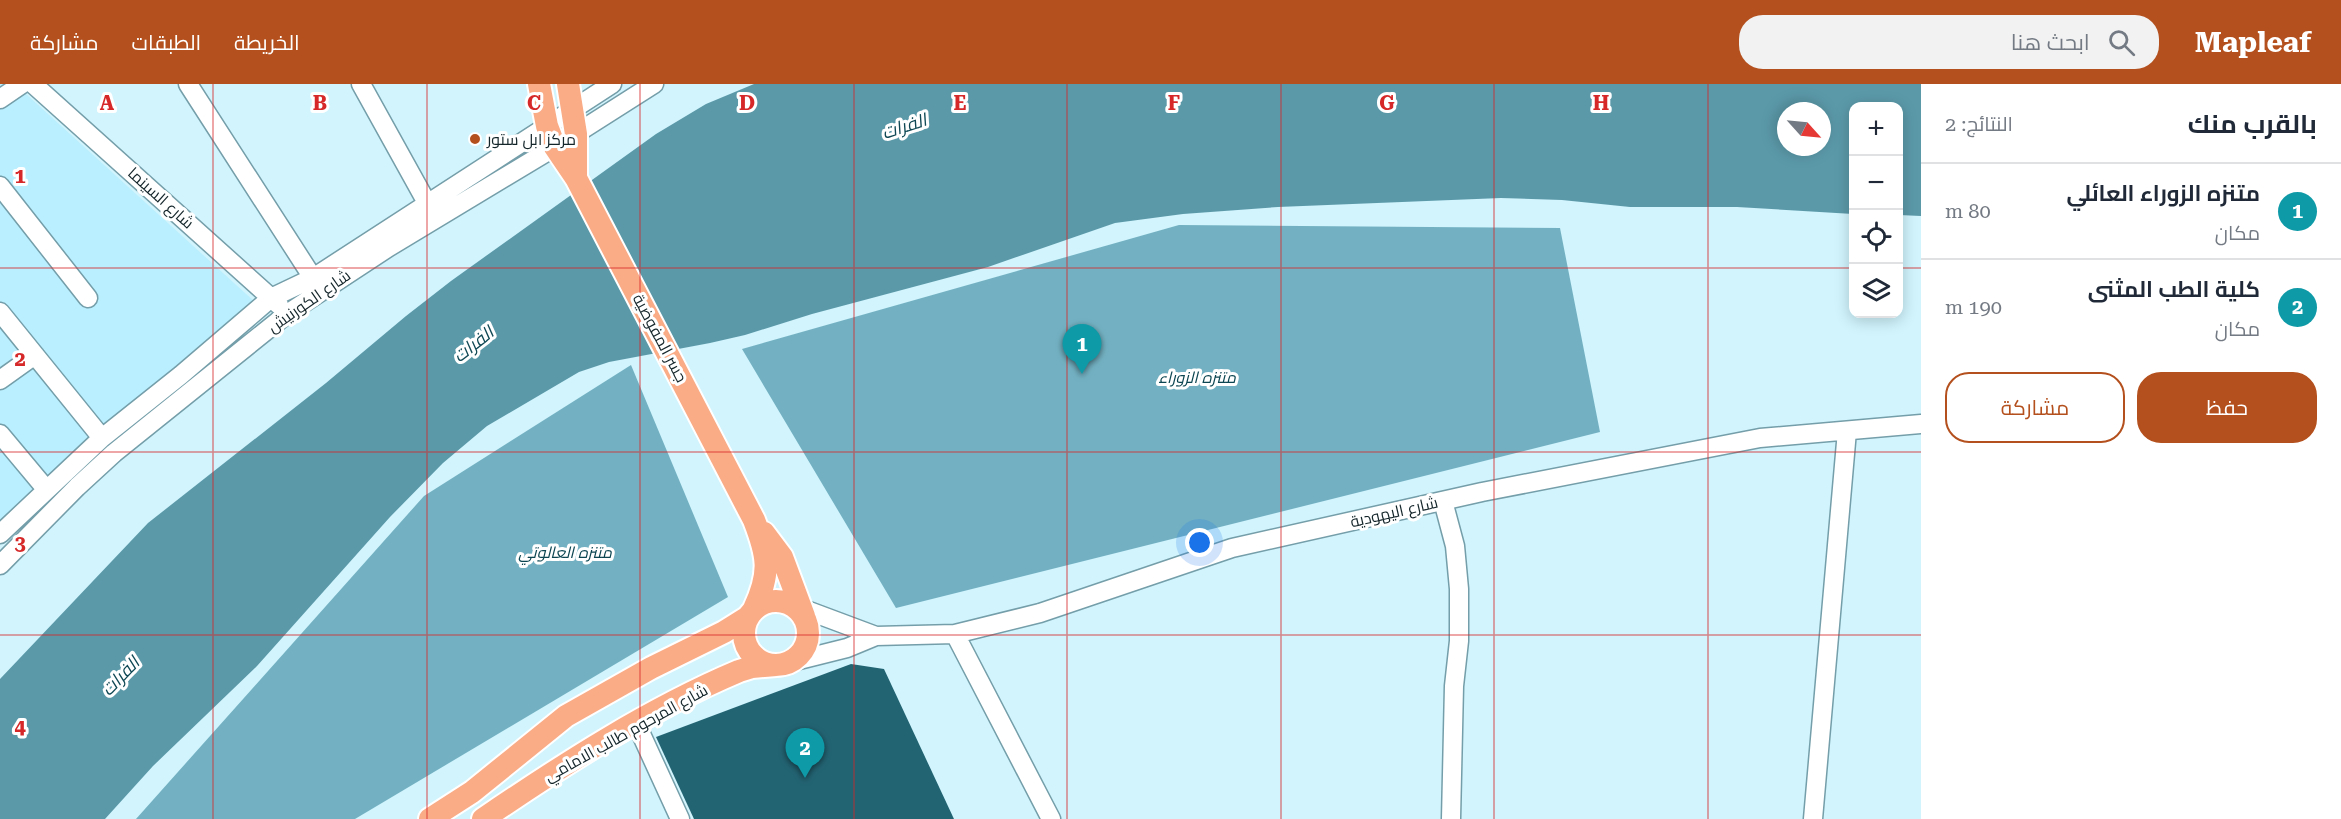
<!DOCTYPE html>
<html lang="ar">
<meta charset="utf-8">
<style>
body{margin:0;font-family:"Roboto Serif",Cairo,serif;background:#f2f2f3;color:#1f2937;direction:rtl}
.controls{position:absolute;right:18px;top:18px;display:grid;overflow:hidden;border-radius:12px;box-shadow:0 3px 15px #0003}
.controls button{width:54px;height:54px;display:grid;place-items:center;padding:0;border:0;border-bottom:2px solid #e0e1e3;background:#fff;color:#1f2937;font:30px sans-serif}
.compass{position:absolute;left:1777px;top:18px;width:54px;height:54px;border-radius:50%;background:#fff;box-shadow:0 3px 15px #0003;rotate:117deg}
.you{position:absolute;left:1200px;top:459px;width:21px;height:21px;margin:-15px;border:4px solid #fff;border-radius:50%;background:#1a73e8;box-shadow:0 0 0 9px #1a73e833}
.badge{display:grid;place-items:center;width:39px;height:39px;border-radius:50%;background:#b4501d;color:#fff;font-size:20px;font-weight:700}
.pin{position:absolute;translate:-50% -50px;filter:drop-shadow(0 2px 3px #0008)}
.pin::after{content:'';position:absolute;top:32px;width:21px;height:18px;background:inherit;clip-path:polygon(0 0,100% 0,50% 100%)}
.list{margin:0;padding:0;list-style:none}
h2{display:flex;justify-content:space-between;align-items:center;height:78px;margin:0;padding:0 24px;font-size:26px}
h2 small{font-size:20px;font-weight:400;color:#747a83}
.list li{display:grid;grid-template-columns:39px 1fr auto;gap:18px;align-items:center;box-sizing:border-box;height:96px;padding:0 24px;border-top:2px solid #e0e1e3}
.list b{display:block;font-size:22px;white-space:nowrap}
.list p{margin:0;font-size:20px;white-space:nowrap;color:#747a83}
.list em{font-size:20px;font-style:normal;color:#747a83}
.actions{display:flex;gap:12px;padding:18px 24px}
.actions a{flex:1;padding:14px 0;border:2px solid #b4501d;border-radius:24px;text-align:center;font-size:21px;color:#b4501d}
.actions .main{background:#b4501d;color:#fff}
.icon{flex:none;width:33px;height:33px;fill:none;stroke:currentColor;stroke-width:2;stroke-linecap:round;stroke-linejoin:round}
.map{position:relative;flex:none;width:1921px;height:735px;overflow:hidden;direction:ltr}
header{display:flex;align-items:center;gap:36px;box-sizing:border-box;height:84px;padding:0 30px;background:#b4501d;color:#fff}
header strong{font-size:28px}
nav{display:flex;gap:33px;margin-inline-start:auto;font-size:21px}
.search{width:420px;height:54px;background:#f2f2f3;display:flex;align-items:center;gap:15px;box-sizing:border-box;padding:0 21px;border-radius:24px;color:#747a83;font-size:22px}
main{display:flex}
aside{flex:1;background:#fff}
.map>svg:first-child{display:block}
.built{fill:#b9effe}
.forest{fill:#73b1c2}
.water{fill:#5b99a9;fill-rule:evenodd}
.building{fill:#236473}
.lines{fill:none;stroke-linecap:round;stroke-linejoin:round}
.minor-casing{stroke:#749ea9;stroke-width:21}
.major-casing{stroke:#fff;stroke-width:26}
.minor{stroke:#fff;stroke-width:18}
.major{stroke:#faac87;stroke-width:22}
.grid{fill:none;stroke:#d62828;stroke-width:1.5;stroke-opacity:0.55}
.poi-dot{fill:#b4501d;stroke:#fff;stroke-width:2}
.labels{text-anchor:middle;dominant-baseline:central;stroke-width:6;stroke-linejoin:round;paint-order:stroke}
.poi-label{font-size:16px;fill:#14252a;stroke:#fff;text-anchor:start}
.street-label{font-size:16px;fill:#14252a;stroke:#fff}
.park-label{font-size:16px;font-style:italic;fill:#0b4551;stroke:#fff}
.water-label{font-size:18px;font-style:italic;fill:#0f4854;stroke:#fff}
.grid-label{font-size:20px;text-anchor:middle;font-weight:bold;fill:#d62828;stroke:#fff;stroke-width:6;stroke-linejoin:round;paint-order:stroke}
</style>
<header>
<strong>Mapleaf</strong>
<div class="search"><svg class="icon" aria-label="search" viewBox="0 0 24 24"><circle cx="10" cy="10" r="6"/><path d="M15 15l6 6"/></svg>ابحث هنا</div>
<nav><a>الخريطة</a><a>الطبقات</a><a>مشاركة</a></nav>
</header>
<main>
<aside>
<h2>بالقرب منك<small>النتائج: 2</small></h2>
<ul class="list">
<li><span class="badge" style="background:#0f9aa8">1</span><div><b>متنزه الزوراء العائلي</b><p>مكان</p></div><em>80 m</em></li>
<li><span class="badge" style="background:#0f9aa8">2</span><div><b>كلية الطب المثنى</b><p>مكان</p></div><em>190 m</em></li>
</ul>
<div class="actions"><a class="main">حفظ</a><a>مشاركة</a></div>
</aside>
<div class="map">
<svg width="1921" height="735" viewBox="0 0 1921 735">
<rect width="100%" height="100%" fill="#d1f4fd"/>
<path class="built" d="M0,0h15l242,220 -257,225z"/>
<path class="forest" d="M1179,141l381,3 40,204 -704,176 -154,-259z
M631,281l97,232 -373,222h-219l288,-323z"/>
<path class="water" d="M754,0h1167v132l-22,-1 -1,-109h-44l-1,108 -116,-7h-107l-68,-7 -61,-2 -223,9 -95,7 -68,9 -127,44 -176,47 -67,21 -35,8 -101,19 -30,10 -92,54 -44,37 -53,54 -133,149 -104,100 -48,53h-105v-140l148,-156 178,-140 80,-67 45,-35 205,-147 50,-30zM1786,27h36v36h-36z"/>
<path class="building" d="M851,580l33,5 70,150h-260l-38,-82z"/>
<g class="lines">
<defs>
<path id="minor" d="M33,0l246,221
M188,0l125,194
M361,0l66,119
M0,15l22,-15
M0,102l88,112
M0,228l102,126
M0,296l35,-25
M0,350l46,55
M1443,417l12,45 4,43v52l-5,45 -3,133
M0,450l102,-96 79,-63 90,-77 42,-20 299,-194
M0,481l77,-78 37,-34 173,-139 102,-67 166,-100 99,-63
M793,521l83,31 79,-2 85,-21 192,-65 250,-56 278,-54 161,-14
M955,550l96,185
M787,579l60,-15 29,-12
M636,639l44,96
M1813,735l34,-388"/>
<path id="major" d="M539,0l8,42 8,21 21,31 178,342c14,36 17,53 0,89
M568,0l8,50v44
M764,449l18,24 22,59
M744 549a32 32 0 1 1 64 0a32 32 0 1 1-64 0Z
M430,735l42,-27 94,-76 85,-48 73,-36 24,-15
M483,735c81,-55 166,-110 256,-148l13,-4 24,-2"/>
</defs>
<use href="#minor" class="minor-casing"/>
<use href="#major" class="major-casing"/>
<use href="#minor" class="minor"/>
<use href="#major" class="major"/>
</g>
<path class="grid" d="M213,0v735M427,0v735M640,0v735M854,0v735M1067,0v735M1281,0v735M1494,0v735M1708,0v735M0,184h1854M1898,184h23M0,368h1921M0,551h1921"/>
<circle class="poi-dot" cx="475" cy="55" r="6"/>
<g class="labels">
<g class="poi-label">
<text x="487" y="55">مركز ابل ستور</text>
</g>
<g class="street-label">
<text transform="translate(161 114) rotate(42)">شارع السينما</text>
<text transform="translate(309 217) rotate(-35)">شارع الكورنيش</text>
<text transform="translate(660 254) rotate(62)">جسر المفوضية</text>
<text transform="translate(1394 428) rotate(-13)">شارع اليهودية</text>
<text transform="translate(626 649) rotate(-29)">شارع المرحوم طالب الامامي</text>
</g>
<g class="park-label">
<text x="1197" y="293">متنزه الزوراء</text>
<text x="565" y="468">متنزه العالوتي</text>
</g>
<g class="water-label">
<text transform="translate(904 42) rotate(-18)">الفرات</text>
<text transform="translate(473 260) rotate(-38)">الفرات</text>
<text transform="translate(120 592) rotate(-46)">الفرات</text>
</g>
</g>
<g class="grid-label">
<text x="107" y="26">A</text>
<text x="320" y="26">B</text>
<text x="534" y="26">C</text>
<text x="747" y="26">D</text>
<text x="960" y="26">E</text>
<text x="1174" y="26">F</text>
<text x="1387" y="26">G</text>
<text x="1601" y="26">H</text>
<text x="20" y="99">1</text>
<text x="20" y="282">2</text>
<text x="20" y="466">3</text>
<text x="20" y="650">4</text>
</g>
</svg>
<div class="controls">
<button>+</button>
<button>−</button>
<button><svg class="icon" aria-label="locate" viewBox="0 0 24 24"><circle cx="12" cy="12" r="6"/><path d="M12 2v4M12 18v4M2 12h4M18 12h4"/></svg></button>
<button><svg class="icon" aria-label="layers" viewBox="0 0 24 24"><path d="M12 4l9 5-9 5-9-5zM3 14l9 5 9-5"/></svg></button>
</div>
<svg class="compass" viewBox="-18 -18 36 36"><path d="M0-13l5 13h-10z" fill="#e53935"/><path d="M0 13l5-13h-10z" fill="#747a83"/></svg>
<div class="you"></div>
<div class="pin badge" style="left:1082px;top:290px;background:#0f9aa8">1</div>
<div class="pin badge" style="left:805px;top:694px;background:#0f9aa8">2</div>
</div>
</main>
